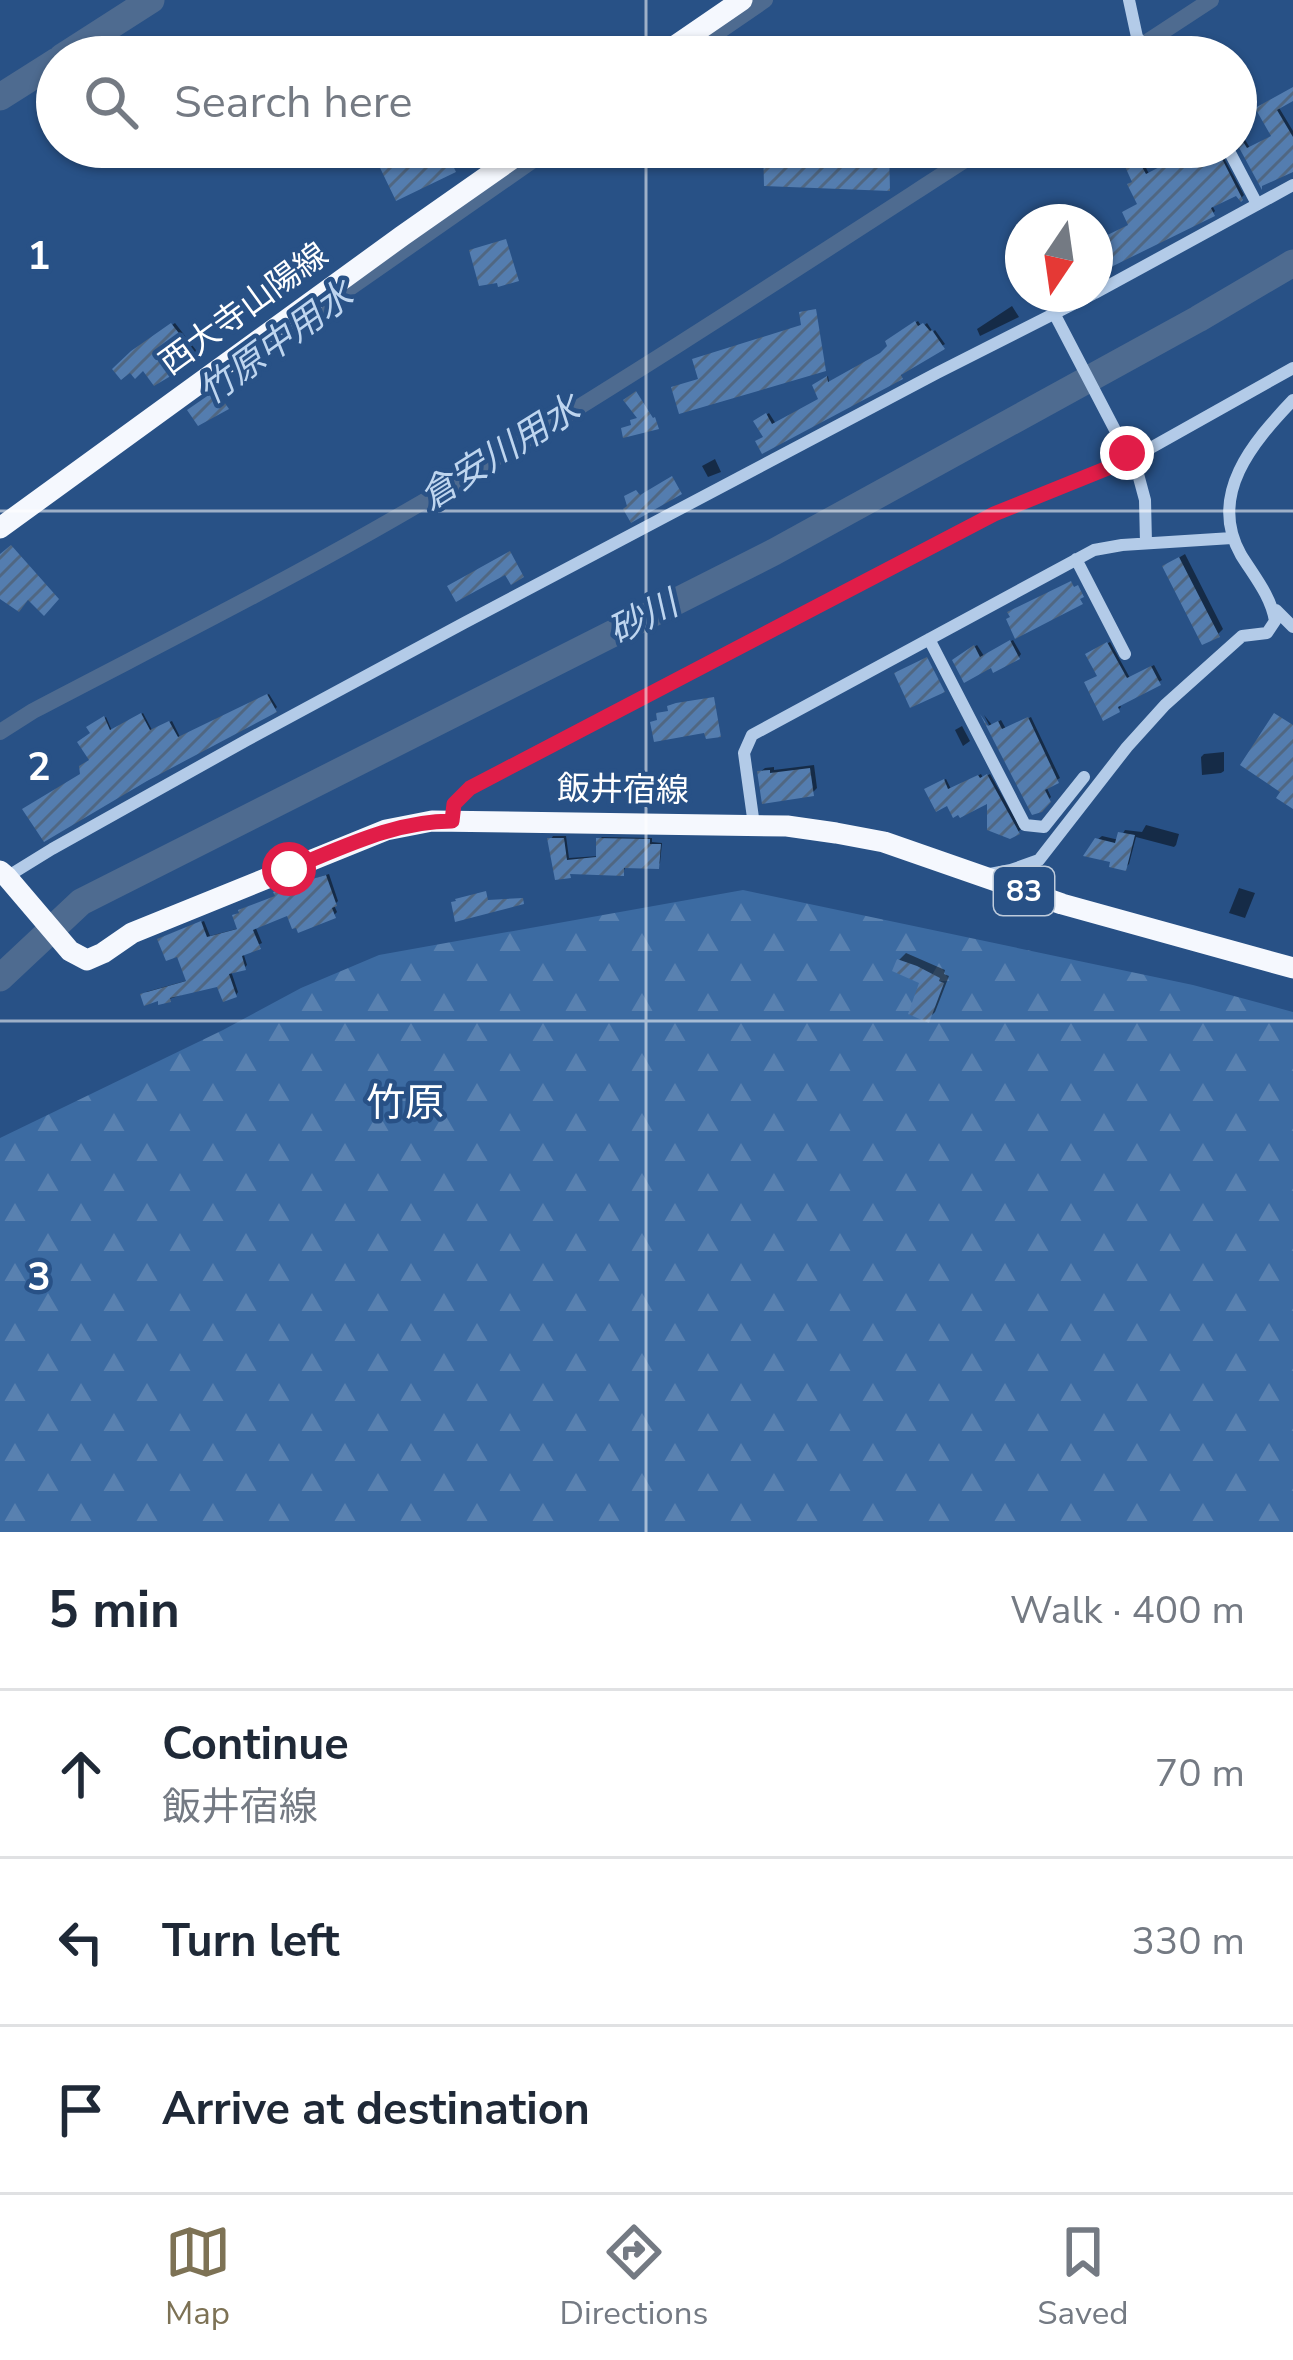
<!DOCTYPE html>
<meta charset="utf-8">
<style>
body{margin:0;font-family:"Nunito Sans","Noto Sans JP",sans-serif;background:#f2f2f3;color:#1f2937}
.compass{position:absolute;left:1005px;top:204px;width:108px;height:108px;border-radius:50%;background:#fff;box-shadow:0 3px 9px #0004;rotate:193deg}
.stop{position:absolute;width:36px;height:36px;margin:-27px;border:9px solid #e11d48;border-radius:50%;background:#fff}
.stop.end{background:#e11d48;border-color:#fff;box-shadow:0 3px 12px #0008}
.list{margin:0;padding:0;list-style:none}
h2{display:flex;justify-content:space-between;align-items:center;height:156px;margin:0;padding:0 48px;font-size:51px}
h2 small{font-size:39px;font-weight:400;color:#747a83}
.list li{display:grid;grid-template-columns:78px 1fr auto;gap:36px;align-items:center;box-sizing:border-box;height:168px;padding:0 48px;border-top:3px solid #e0e1e3}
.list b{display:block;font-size:45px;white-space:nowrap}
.list p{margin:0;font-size:39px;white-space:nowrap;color:#747a83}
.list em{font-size:39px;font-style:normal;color:#747a83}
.icon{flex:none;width:66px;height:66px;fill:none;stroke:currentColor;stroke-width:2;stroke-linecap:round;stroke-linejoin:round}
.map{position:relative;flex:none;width:1293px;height:1532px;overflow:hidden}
.search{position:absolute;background:#fff;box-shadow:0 3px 9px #0004;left:36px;right:36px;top:36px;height:132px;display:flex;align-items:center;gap:30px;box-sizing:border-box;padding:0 42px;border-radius:66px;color:#747a83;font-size:45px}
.sheet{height:660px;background:#fff}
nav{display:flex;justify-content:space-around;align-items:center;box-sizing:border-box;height:168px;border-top:3px solid #e0e1e3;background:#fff;font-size:33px;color:#747a83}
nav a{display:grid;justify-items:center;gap:6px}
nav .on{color:#7d7255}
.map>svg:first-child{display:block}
.forest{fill:url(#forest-firs)}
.shadow{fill:#0007}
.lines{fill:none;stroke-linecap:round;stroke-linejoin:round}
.canal{stroke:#4e6b90;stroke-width:16}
.river{stroke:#4e6b90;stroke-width:27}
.building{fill:url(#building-hatch)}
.street{stroke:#b3cbe8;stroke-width:12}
.primary{stroke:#f5f8fe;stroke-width:21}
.route{stroke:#e11d48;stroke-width:15}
.grid{fill:none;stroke:#fff;stroke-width:3;stroke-opacity:0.55}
.labels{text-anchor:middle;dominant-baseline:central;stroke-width:9;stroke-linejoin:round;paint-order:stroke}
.shield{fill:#285186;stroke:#becbdb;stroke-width:3}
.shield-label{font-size:30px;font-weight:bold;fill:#fff}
.street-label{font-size:33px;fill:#fff;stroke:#285186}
.water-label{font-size:36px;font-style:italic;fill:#bed5ef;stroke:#285186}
.quarter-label{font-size:39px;fill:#fff;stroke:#285186}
.grid-label{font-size:39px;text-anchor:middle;font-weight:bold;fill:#fff;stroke:#285186;stroke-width:9;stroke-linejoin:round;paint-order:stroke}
</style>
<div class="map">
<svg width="1293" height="1532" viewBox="0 0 1293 1532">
<defs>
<pattern id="forest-firs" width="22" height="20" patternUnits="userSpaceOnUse" patternTransform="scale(3)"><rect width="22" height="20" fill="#3c6ba2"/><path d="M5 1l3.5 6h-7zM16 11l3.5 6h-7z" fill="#5981b0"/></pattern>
<pattern id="building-hatch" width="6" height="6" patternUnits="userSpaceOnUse" patternTransform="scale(3)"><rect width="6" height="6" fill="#547daf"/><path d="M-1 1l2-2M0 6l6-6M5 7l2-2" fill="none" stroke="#506782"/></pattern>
</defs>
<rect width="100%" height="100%" fill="#285186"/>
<path class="forest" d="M743,890l450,95 100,27v520h-1293v-394l223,-108 78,-42 78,-33z"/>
<path class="shadow" d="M1238,84l8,12 -10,8v-19z
M1293,89v9l-15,8 15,25v39l-30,12 -27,-44v-13l14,23 24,-12 -15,-27z
M1136,147l13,27 51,-27 7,8 13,-4 24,44 -3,3 -5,-5 -24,12 3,6 -2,2 -82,12 9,-21 -15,-53z
M1012,306l7,11 -39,19 -3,-7z
M918,321l4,6 5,-4 6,9 2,-2 10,14 -43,27 -1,6 -135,60 -7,-17 10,-7 7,11 45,-25 -3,-16 10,-7 1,6 57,-31 5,-12z
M175,323l24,31 -20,14 -35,-1 -7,-18z
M715,459l6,13 -13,5 -6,-11z
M1185,554l38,75 -5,5 -53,-68z
M1013,640l8,14 -2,3 -64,4 22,-16 7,11z
M1110,642l20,36 24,-13 8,15 -43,23 2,4 -3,3 -26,-58z
M269,694l8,13 -2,2 -192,65 9,-14v-34l14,-9 6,14 31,-18 9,17 20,-9 8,16z
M984,715l8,10 9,-5 5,9 25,-12 29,61 -14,8 5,11 -14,15h-4z
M962,726l8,15 -7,5 -8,-16z
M1224,752v19l-3,2 -19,2 -1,-18 3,-3z
M814,765l3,23 -5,5 -52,-21 5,-4 9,-1v3z
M981,774l2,4 7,-4 31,55 -3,3 -28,-33 -60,-12 16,-8 5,10z
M1146,825l33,9 -3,11 -2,2 -38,-10 -7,27 -4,4 -28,-28 5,-4 17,4 6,-10 17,2z
M553,836h13l3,22 30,-2v-16l3,-3 50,1v4l10,1 -2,20 -3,3 -31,-1 -3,8 -50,-2 -4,4 -18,-36z
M329,874l9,27 -4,4 3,7 -3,3 -45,-3 -34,14 7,17 -19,9 4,13 -3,3 -13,3 7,21 -2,3 -17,-12 -50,16 -23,-7 43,-12 -10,-27 -16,-16 41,-16 6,15 30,-8 -5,-12 9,-7 34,-13 1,-6z
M1239,888l16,5 -10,25 -16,-5z
M906,953l39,17 -1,4 5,2 -14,36 -7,7 -6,-37 -23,-22z"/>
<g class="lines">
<path class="canal" d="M682,57l83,-57
M1124,57l87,-57
M291,329l261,-182
M0,732l33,-21c139,-73 280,-143 415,-224 182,-109 359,-225 537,-340"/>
<path class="river" d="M62,57l89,-57
M0,97l57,-36
M0,978l81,-76 693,-350 424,-233 95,-56"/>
</g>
<path class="building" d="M1293,87v14l-16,9 16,27v35l-31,14v4l-26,-48v-12l11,18 24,-12 -16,-28z
M370,147h74l12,25 -60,29z
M763,147h126l1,44 -126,-5z
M1131,147l15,27 52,-27 6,9 14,-5 25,49 -2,2 -5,-6 -25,12 4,8 -108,53 -4,-4 -8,-24 33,-16 -6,-13 15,-8 -10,-20 5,-2 -13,-29z
M506,239l13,42 -21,6 -1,-4 -18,3 -10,-36z
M816,309l10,62 -147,43 -8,-27 27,-8 -6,-20 109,-34 -2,-13z
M915,321l3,5 5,-3 7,8 2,-1 13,19 -44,26 2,4 -141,75 -7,-13 8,-4 -10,-16 13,-8 6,11 46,-25 -6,-14 15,-9 1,6 52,-29 7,-7 -2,-5z
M171,323l28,36 -45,27 -11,-15 -8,8 -5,-6 -9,7 -9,-11 19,-18z
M216,390l13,19 -31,17 -11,-16z
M636,391l17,27 2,-1 4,12 -36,9 -2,-10 10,-3 -1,-5 7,-2 -14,-18z
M672,476l10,18 -51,29 -8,-14 4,-3 -3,-10 12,-6 4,5z
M11,545l48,54 -15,17 -16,-16 -9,12 -19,-13v-45z
M510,551l14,26 -13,8 -6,-10 -49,27 -9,-16z
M1179,557l41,80 -18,8 -40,-79z
M1071,581l3,6 4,-2 6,12 -4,2 3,5 -68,35 -9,-20 4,-2 -3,-5z
M1010,640l10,19 -27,14 -2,-5 -27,15 -12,-23 22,-15 6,12z
M1107,642l20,36 24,-12 10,19 -43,22 2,5 -17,9 -19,-39 13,-6 -12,-22z
M927,657l18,35 -35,16 -16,-35z
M267,694l10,18 -130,69 -103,61 -22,-33 58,-35 -1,-8 10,-6 -12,-18 13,-9 -4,-6 18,-11 6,14 31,-17 9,17 19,-9 9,16z
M714,697l7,40 -15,2 -2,-6 -50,9 -4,-20 7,-2 -1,-7 12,-2 -1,-5 9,-3z
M1274,713l19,12v84l-17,-11 4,-6 -40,-27z
M980,714l8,12 10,-5 4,8 26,-12 31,66 -14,7 6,12 -9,10 -10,3z
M810,768l4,28 -52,8 -5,-33 13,-1v3z
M987,774l33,60 -10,5 -23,-9v-26l-27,14 -2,-3 -5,3 -6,-12 -11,6 -12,-23 20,-10 4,10 30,-14 2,3z
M1118,832l17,3 -9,36 -17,-4 1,-5 -27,-6 12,-18 20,5z
M547,838h17l3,22 29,-3v-19l54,1v5h11l-2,25 -35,-1v8l-54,-2 1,4 -16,2z
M326,875l11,31 -5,2 4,10 -38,15 -2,-5 -4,1 -5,-13 -34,14 8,19 -19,7 4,14 -17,4 8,23 -14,5 -6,-15 -47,11 1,4 -13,3v-4l-14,5 -4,-12 46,-13 -9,-24 -11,4 -9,-22 44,-18 6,16 30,-8 -5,-14 7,-2 -1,-3 37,-14 -2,-4 15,-6z
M486,891l2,9 35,-2 1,6 -69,18 -4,-20 5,-1 -1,-2z
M897,959l20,7 23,12 -1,3 5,2 -15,40 -21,-9 11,-31 -27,-12z"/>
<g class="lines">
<path class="street" d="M1129,0l8,37 16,20
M1227,147l30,57
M1095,293l198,-108
M1055,315l83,159 7,26 1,43
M1076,559l49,95
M1276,610l17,17
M929,639l96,186 19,2 40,-50
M452,821l2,-17 16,-16 524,-274 137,-55 162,-91
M754,825l-10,-72 8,-18 342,-185 28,-5 110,-7
M990,874l21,-4 28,-10 88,-113 38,-42 77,-69 25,-3 8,-12c-4,-25 -21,-45 -34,-66 -34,-60 12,-113 52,-155
M5,878l47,-29 195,-109 217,-117 473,-250 156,-79"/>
<path class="primary" d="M659,57l83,-57
M0,528l402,-292 127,-89
M0,871l7,6 63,74 17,9 16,-7 29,-20 254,-103 46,-9 355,5 49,7 48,9 178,62 231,64"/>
</g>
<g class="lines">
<path class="route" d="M289,869c53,-21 105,-48 163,-48l2,-17 16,-16 524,-274 136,-55 -3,-6"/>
</g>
<path class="grid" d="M646,0v57M646,147v1385M0,511h1293M0,1021h1293"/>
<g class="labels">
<rect class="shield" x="994" y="867" width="60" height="48" rx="9"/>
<g class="shield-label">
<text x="1024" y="891">83</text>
</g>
<g class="street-label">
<text transform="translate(244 309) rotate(-36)">西大寺山陽線</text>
<text transform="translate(623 790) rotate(1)">飯井宿線</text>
</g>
<g class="water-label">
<text transform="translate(276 344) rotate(-36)">竹原中用水</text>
<text transform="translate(500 453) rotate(-32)">倉安川用水</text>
<text transform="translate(643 618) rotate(-27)">砂川</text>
</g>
<g class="quarter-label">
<text x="405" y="1103">竹原</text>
</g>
</g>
<g class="grid-label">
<text x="39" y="269">1</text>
<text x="39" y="780">2</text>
<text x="39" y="1290">3</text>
</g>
</svg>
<svg class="compass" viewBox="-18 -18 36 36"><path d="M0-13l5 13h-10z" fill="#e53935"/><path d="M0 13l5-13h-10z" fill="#747a83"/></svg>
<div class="stop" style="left:289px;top:869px"></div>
<div class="stop end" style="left:1127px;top:453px"></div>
<div class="search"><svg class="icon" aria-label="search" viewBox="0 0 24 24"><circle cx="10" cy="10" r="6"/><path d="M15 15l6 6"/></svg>Search here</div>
</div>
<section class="sheet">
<h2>5 min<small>Walk · 400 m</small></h2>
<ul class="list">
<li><svg class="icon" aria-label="ahead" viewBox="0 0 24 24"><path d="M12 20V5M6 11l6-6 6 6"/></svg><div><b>Continue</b><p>飯井宿線</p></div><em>70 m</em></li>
<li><svg class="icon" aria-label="left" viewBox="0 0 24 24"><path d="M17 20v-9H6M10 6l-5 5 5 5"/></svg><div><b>Turn left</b></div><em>330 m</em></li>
<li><svg class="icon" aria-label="arrive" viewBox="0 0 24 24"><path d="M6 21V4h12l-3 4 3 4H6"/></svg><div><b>Arrive at destination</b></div></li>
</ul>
</section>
<nav>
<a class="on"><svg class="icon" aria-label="map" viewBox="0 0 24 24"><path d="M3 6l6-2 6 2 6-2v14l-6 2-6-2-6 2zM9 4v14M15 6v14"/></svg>Map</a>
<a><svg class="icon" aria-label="directions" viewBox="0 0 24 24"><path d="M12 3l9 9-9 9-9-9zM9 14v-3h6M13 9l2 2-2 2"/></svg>Directions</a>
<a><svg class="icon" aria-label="saved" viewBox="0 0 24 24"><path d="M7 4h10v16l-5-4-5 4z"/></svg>Saved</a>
</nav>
